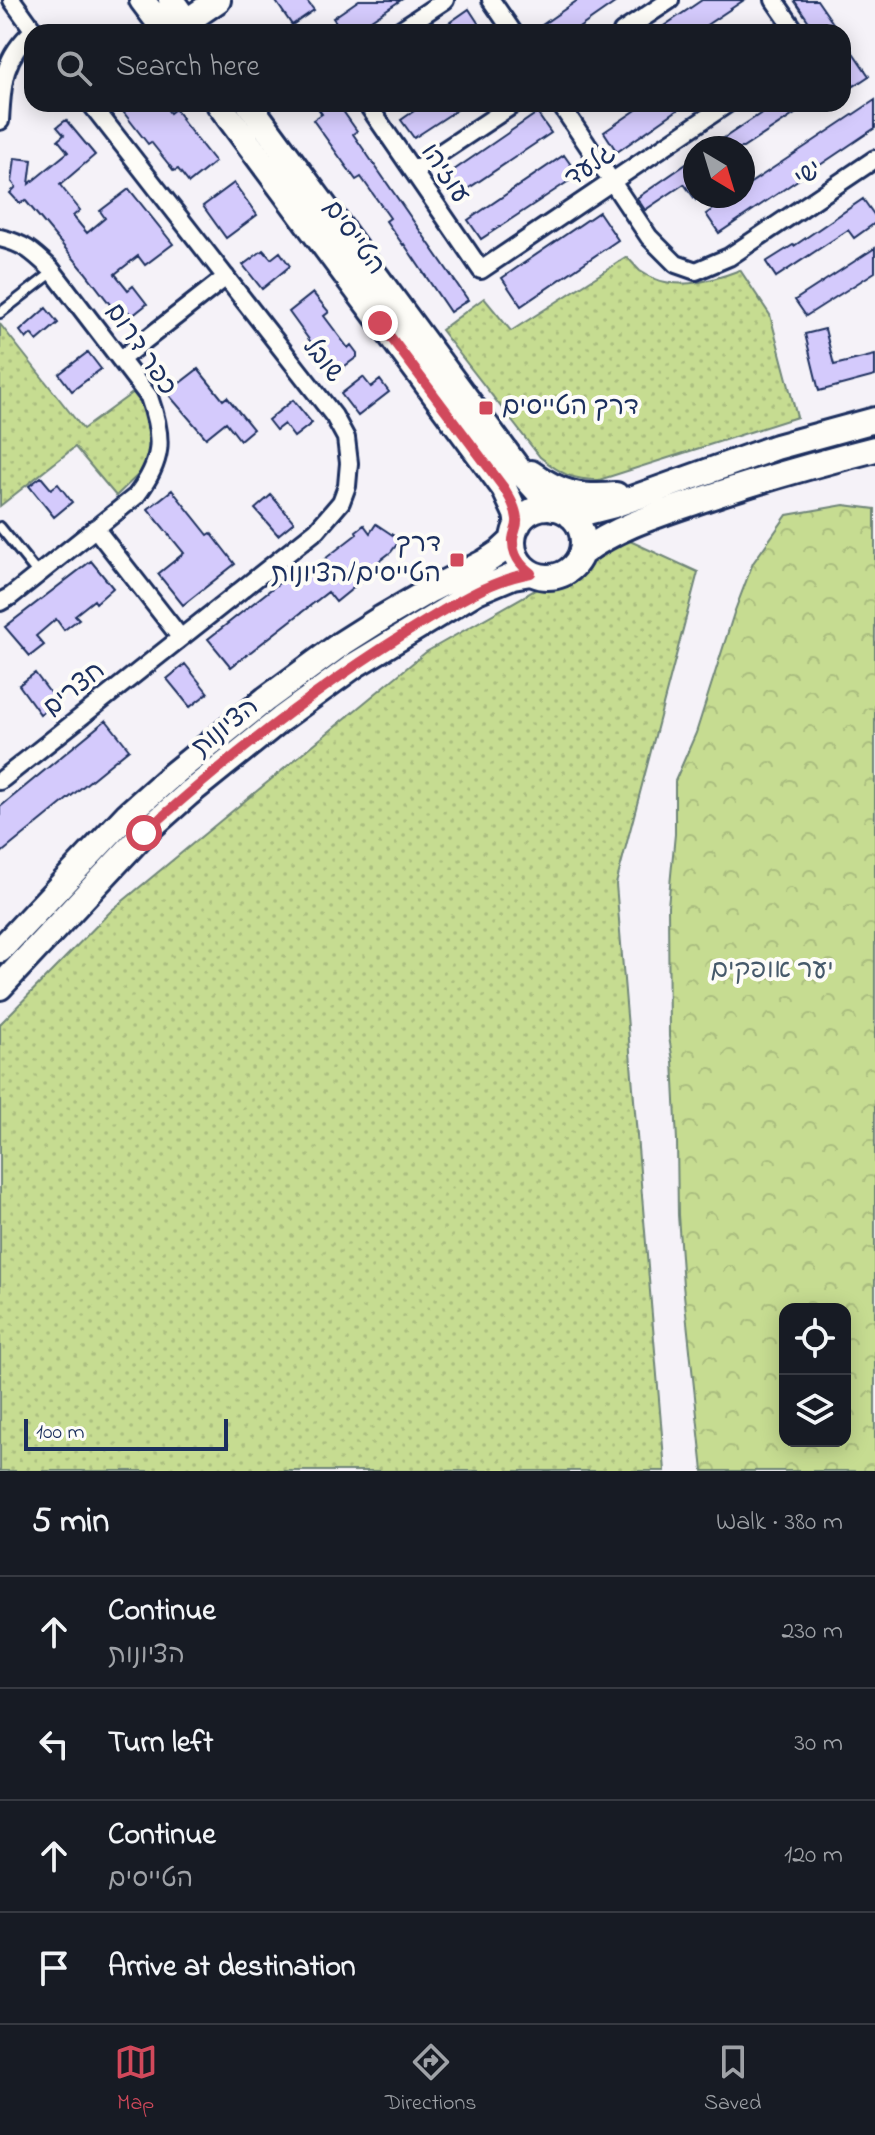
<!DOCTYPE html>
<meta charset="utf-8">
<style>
body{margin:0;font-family:"Indie Flower","Playpen Sans Hebrew",sans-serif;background:#20242c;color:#f1f3f6}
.controls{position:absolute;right:24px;bottom:24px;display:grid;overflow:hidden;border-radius:16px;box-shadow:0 4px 20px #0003}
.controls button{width:72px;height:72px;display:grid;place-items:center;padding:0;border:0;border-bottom:2px solid #363941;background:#171b24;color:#f1f3f6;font:40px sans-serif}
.compass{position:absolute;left:683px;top:136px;width:72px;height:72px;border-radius:50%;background:#171b24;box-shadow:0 4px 20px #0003;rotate:142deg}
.scale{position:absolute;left:24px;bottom:20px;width:204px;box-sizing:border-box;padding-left:8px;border:4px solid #1b2f5e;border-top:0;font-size:22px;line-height:28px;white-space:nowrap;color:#1b2f5e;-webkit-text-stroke:6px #fdfcf7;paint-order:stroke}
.stop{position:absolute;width:24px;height:24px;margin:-18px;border:6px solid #d1495b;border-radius:50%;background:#fff}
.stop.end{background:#d1495b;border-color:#fff;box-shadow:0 2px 8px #0008}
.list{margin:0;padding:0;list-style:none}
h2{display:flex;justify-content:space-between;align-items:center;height:104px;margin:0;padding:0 32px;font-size:34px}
h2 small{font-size:26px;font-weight:400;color:#9ea1a6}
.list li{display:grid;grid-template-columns:52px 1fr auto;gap:24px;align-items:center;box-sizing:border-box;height:112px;padding:0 32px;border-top:2px solid #363941}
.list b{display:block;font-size:30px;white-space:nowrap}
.list p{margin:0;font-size:26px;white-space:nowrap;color:#9ea1a6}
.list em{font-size:26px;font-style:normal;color:#9ea1a6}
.icon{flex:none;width:44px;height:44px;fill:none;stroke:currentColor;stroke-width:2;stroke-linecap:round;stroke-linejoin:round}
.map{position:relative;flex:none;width:875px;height:1471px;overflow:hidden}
.search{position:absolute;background:#171b24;box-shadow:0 4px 20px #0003;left:24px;right:24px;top:24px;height:88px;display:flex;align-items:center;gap:20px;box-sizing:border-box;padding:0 28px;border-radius:24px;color:#9ea1a6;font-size:30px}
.sheet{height:552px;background:#171b24}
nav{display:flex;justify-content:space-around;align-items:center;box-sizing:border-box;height:112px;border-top:2px solid #363941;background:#171b24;font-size:22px;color:#9ea1a6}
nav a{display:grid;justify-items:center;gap:4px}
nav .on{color:#d1495b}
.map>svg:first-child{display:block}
.grass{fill:url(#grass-dots);stroke:#708678;stroke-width:2}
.forest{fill:url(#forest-crowns);stroke:#708678;stroke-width:2;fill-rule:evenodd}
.building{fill:#d4cafc;stroke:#1b2f5e;stroke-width:2}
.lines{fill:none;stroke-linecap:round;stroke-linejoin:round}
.lane-casing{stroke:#1b2f5e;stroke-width:14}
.street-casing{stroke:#1b2f5e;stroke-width:22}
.secondary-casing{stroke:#1b2f5e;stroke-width:30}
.lane{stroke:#fdfcf7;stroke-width:8}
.street{stroke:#fdfcf7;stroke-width:16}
.secondary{stroke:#fdfcf7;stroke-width:24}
.route{stroke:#d1495b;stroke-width:10}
.poi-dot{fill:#d1495b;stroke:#fdfcf7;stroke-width:3}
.labels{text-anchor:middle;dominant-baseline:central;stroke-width:8;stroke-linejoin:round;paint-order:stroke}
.street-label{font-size:26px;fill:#1b2f5e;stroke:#fdfcf7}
.poi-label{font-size:26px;fill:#1b2f5e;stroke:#fdfcf7;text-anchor:start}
.park-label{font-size:26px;fill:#465a6b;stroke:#fdfcf7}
</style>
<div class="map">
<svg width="875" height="1471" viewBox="0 0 875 1471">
<defs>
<pattern id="grass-dots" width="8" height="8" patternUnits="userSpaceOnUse" patternTransform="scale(2)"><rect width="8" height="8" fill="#c6dc91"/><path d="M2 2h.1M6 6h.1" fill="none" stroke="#aabd7f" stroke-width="1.8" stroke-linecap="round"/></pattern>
<pattern id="forest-crowns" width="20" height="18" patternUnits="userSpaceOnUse" patternTransform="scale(2)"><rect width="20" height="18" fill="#c6dc91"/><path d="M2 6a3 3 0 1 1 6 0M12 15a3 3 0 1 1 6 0" fill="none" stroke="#aabd7f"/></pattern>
</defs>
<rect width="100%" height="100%" fill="#f5f2f8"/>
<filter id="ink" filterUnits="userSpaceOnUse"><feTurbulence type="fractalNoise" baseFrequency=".0125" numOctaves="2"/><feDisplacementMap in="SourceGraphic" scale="16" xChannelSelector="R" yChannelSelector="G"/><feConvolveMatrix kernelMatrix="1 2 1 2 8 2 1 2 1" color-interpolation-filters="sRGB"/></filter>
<g filter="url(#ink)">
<path class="grass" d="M627,257c4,4 9,10 13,14 31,22 69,11 100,-1l30,45 27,102 -198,63c-27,0 -38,-6 -59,-23l-99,-127 43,-32 27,33z
M0,324l83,105 51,-37 12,18 4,23 -1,21 -8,18 -25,24 -41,-49 -75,59z
M619,536l79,36 -82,312 49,587h-665v-447l112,-114 314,-258 146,-83z"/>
<path class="forest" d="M844,505l31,4v962h-172l-20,-186 -5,-70 -1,-74 -4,-80 -4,-24 -1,-131 7,-72v-53l21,-48 38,-120 19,-50 34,-48zM785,1309h60v132h-60z"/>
<path class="building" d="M275,0h31l8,10 -22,15z
M359,0h42l-48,32h-10l-10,-14z
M578,0h41l-46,32h-41z
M702,0h42l-48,32h-41z
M794,0h23l22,32h-23z
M469,9l15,23h-48z
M843,38l26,38 -15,10 -11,-16z
M875,100v28l-156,105 -13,-19 26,-18h11v-8z
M128,104h35l7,9 5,-4 7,9 -1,1 34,43 -26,21 -11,-14 -4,2 -23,-29 -3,2 -27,-35z
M315,104h23l19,27 -4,3 115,166 -18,12 -46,-68 -1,1 -17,-24 4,-3 -29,-41 -5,3 -43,-60 9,-6z
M424,104h42l-52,34 -13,-18z
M645,104h41l-69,48 -13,-20z
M775,104h35l-67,44h-34z
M537,113l14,20 -97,65 -13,-19z
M66,120l29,35 -35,30 20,25 -7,6 14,17 18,-15 -5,-7 29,-22 44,55 -28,21 -7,-9 -23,18 13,16 5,-4 14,18 -15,12 -5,-6 -8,6 -34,-44 -60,-72 -5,4 -10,-11 6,-6 -4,-5 3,-24 17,2 -3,24 39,-32 -10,-12 6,-5 -7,-8z
M564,155l14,20 -97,64 -13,-19z
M695,158v41l-11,-15 -39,26 -8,-12z
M234,183l23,32 -31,23 -23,-32z
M863,199l12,17v7l-21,15 -6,-8 -72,47 -10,-15 27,-17 1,1z
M599,212l19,28 -97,66 -19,-28z
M875,248v24l-69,44 -11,-16z
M263,250l8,9 9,-7 10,14 -28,23 -19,-24z
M313,293l16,19 -5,4 24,32 3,-3 6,8v4l-23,17 -45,-62z
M46,308l12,15 -21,18 -6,-7 -5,5 -6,-8z
M825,329l9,36 41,-10v21l-56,15 -14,-57z
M88,352l13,17 -29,22 -13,-17z
M198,369l25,31 4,-3 26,32 -13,11 -14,-18 -20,16 -39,-45z
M363,377l8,10 9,-7 9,12 -31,24 -17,-22z
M293,400l19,23 -18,14 -10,-13 -8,6 -8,-10z
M41,477l10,12 7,-5 14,18 -18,15 -25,-31z
M172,490l36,45 3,-2 24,31 -52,41 -25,-31 26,-21 -36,-44z
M271,495l23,27 -16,13 -23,-26z
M376,524l24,16 -9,12 -26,20 3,4 -32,26 -8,-10 -97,75 -23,-28 85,-67 6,7 58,-45 -1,-3 8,-6 6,8z
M91,561l22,27 -17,15 -2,-3 -19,15 4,4 -15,11 -8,-11 -20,17 8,9 -14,11 -25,-29z
M185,664l23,29 -18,14 -23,-28z
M35,673l22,29 -17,12 -21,-29z
M106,720l23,29 -129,105v-47z"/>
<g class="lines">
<defs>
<path id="lane" d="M0,313l53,-41
M0,527l38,47"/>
<path id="street" d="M12,0l23,32
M491,0l22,32
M774,0l22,32
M397,32l48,-32
M622,32l48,-32
M367,104l114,166 246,-166
M560,104l89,133 27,27 20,7 33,-14 146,-98
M0,121c2,-38 3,-64 34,-91
M413,171l101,-67
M0,238c25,6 33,14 51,31l98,128c15,42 14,64 -13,99l-125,100 -11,6
M121,359l105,-82
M95,528l85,109
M0,781l317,-251 24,-28 6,-16 2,-23 -3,-25 -12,-22 -243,-312"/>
<path id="secondary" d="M142,0l24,32
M171,0l23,32
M171,32l47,-32
M219,104l285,384 12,26 2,11
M249,104l273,370 31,34
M531,473c28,20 50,26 85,22
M513 542a35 35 0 1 1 70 0a35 35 0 1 1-70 0Z
M571,516l43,-11 162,-58 99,-27
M582,553c35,-26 75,-38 116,-52 58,-20 118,-37 177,-52
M0,950l127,-135 45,-40 94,-76 75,-55 41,-26 48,-28 55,-28 15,-10 13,-12
M0,987l144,-154 44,-39 93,-75 74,-54 122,-74 36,-15 18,-3"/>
</defs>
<use href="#lane" class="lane-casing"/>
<use href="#street" class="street-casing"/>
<use href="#secondary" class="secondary-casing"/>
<use href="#lane" class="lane"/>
<use href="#street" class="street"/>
<use href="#secondary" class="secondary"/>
</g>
</g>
<g class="lines" filter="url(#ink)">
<path class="route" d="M144,833c88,-79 181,-152 283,-213 34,-20 65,-40 104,-47 -11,-8 -19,-19 -18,-34 1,-8 5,-12 4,-20 -1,-11 -7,-21 -13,-31l-124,-165"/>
</g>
<g class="poi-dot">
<rect x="478" y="400" width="16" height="16" rx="4"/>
<rect x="449" y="552" width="16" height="16" rx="4"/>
</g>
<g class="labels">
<g class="street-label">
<text transform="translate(591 167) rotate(-34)">גלעד</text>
<text transform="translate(444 174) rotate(56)">עוזיהו</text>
<text transform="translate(809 175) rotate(-34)">ישי</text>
<text transform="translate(353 238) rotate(54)">הטייסים</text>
<text transform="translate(140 350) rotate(56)">כפר דרום</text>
<text transform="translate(322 361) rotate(52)">שובל</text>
<text transform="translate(75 690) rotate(-39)">חצרים</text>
<text transform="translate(226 728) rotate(-39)">הציונות</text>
</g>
<g class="poi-label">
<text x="502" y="408">דרך הטייסים</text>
<text x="441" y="545" text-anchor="end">דרך<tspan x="441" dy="30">הטייסים/הציונות</tspan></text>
</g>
<g class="park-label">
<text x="772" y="971">יער אופקים</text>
</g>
</g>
</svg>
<div class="controls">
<button><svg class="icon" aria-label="locate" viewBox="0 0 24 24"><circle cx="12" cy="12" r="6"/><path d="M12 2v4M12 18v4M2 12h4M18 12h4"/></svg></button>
<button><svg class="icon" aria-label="layers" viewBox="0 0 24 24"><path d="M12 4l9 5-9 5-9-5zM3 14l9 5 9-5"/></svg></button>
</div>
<svg class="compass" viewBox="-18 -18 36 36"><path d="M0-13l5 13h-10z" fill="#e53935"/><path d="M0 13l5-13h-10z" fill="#9ea1a6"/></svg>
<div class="scale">100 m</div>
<div class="stop" style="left:144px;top:833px"></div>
<div class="stop end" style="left:380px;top:323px"></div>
<div class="search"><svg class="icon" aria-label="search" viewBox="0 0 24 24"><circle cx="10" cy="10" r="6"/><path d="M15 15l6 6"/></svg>Search here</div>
</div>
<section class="sheet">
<h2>5 min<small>Walk · 380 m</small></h2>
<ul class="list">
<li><svg class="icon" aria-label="ahead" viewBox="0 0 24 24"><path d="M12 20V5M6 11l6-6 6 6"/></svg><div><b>Continue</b><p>הציונות</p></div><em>230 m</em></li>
<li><svg class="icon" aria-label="left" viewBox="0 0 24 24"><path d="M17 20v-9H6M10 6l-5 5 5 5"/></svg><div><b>Turn left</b></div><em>30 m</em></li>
<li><svg class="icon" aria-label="ahead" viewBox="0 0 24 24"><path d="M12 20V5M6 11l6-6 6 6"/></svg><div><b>Continue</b><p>הטייסים</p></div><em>120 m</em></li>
<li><svg class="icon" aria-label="arrive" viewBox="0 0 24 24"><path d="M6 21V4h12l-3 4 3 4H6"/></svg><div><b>Arrive at destination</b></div></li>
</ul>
</section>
<nav>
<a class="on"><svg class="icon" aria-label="map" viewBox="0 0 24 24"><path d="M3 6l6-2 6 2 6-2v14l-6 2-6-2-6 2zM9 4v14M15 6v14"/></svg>Map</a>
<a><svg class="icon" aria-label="directions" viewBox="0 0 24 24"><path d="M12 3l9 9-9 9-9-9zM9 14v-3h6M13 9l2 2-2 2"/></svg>Directions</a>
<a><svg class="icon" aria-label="saved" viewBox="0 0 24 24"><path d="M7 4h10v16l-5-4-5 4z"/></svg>Saved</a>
</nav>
